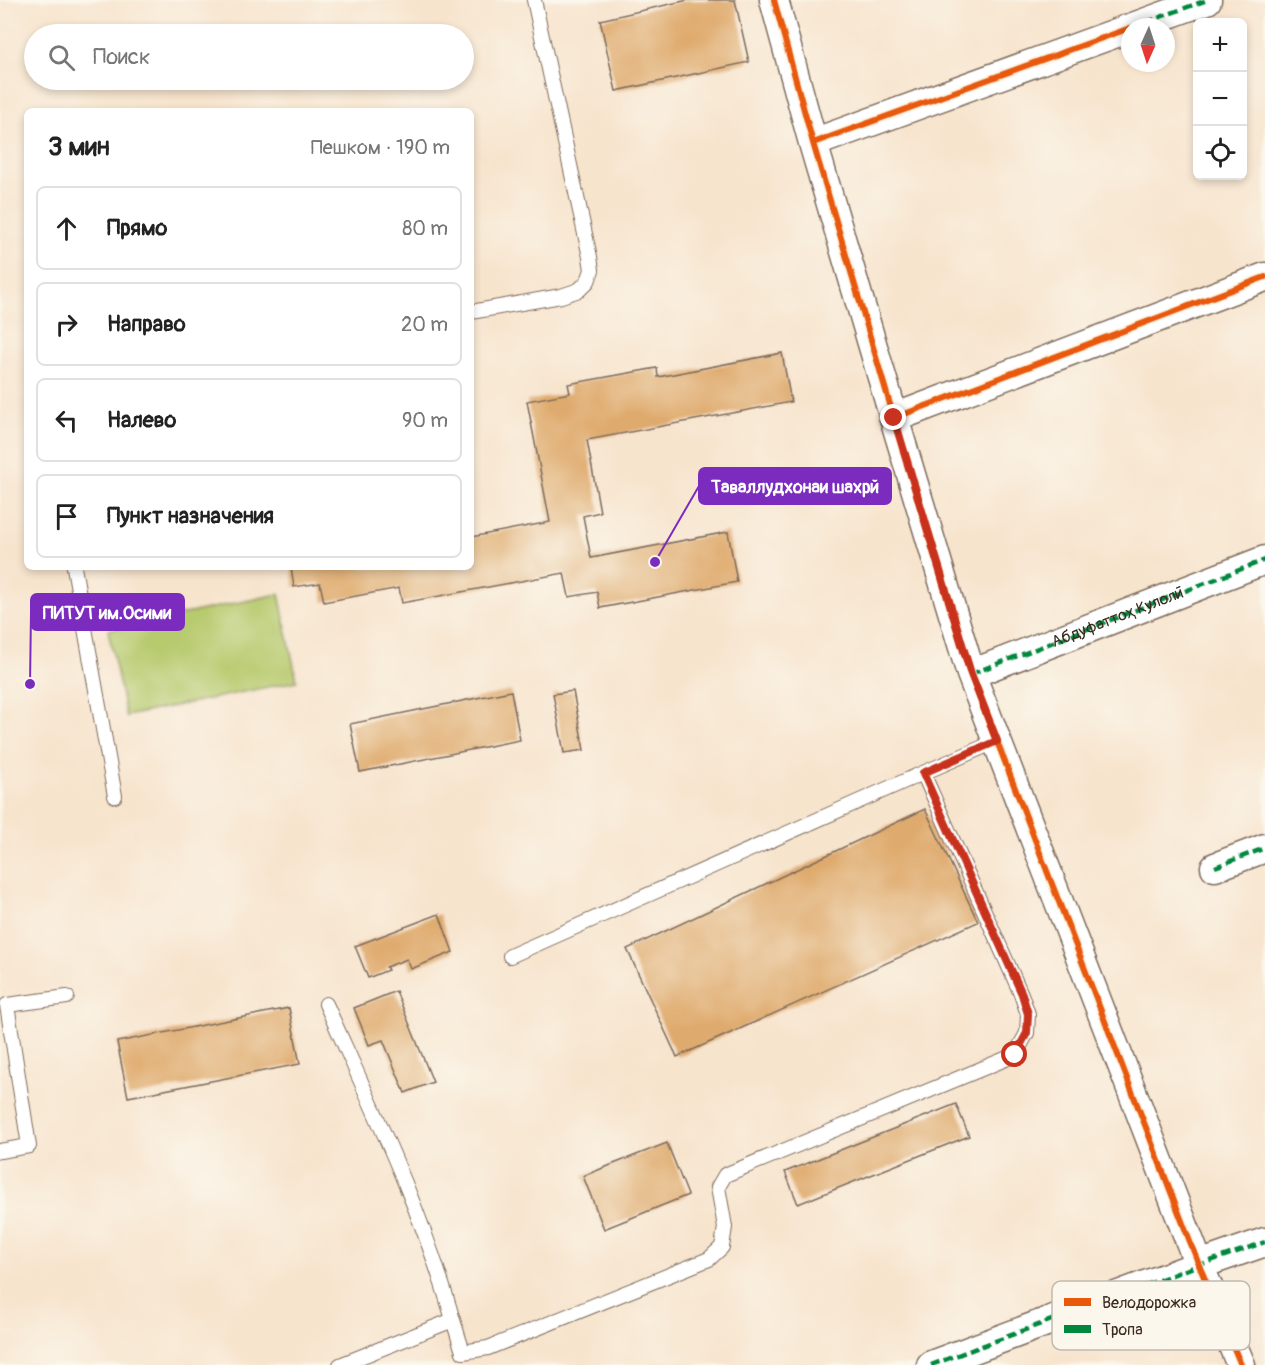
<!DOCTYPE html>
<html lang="ru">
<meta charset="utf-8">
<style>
body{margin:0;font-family:Pangolin,sans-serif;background:#f6f6f6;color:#222}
.controls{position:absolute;right:18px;top:18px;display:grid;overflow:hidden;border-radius:9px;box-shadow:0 3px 9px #0003}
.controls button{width:54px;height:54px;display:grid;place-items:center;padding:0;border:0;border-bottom:2px solid #e0e0e0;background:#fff;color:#222;font:30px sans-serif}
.compass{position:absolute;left:1121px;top:18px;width:54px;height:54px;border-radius:50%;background:#fff;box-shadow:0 3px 9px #0003;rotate:183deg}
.stop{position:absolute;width:18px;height:18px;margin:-14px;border:4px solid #c8321e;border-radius:50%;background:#fff}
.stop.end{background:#c8321e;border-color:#fff;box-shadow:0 2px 6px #0008}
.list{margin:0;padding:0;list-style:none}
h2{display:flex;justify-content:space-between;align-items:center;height:78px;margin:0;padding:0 24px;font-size:26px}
h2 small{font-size:20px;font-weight:400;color:#767676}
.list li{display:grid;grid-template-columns:39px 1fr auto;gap:18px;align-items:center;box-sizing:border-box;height:84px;margin:0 12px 12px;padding:0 12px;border:2px solid #e0e0e0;border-radius:9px}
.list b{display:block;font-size:22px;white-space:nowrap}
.list em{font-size:20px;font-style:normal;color:#767676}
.icon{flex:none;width:33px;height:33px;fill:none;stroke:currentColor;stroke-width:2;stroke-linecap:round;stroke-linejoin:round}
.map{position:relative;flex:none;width:1265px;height:1365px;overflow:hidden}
.search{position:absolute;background:#fff;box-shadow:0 3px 9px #0003;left:24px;top:24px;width:450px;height:66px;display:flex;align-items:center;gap:15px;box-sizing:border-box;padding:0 21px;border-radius:33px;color:#767676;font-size:22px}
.panel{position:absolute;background:#fff;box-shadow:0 3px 9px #0003;left:24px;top:108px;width:450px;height:462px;border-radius:9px}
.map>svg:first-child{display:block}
.green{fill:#b7ca6e;stroke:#797a46;stroke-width:1.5}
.building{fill:#dfaa6d}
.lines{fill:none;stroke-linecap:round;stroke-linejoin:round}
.service-casing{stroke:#7d6b5b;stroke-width:16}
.minor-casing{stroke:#7d6b5b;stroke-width:31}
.service{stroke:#fff;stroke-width:14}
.minor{stroke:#fff;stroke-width:28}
.quiet{stroke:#00873e;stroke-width:4.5;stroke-dasharray:9 4.5;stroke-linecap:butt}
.cycleway-casing{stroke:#fbf7ec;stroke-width:10}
.cycleway{stroke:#e8590c;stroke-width:6}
.route{stroke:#c8321e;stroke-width:8}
.labels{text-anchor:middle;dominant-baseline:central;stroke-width:6;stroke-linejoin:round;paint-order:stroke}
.street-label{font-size:16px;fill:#3b2a1e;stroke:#fbf7ec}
.key{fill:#fbf7ec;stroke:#c1baae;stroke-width:1.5}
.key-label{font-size:16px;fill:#3b2a1e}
.leader{fill:none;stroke:#7b2cbf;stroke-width:2}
.callout-dot{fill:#7b2cbf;stroke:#fbf7ec;stroke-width:2}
.callout{fill:#7b2cbf;stroke:#7b2cbf;stroke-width:2}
.callout-label{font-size:18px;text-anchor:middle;font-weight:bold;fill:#fff}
</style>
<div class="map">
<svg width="1265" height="1365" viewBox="0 0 1265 1365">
<rect width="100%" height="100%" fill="#fbf7ec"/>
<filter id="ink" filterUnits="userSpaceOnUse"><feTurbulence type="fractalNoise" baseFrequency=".0167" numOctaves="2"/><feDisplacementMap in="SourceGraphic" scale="12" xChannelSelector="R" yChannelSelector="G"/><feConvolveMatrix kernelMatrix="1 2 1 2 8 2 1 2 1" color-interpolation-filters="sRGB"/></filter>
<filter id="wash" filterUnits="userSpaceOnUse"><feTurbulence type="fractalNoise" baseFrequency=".008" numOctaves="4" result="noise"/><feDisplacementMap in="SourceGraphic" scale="24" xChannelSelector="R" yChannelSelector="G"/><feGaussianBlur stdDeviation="1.35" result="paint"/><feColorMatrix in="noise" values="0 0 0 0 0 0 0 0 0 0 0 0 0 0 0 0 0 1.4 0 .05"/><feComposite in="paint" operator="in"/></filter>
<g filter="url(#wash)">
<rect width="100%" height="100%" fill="#f7e4cd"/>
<path class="green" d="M279,594l18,87 -171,35 -18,-86z"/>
<g id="blocks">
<path class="building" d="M688,0h47l14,62 -133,29 -16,-71z
M782,353l9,49 -204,38 13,72 -17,4 8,42 137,-26 9,50 -137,26 -3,-16 -28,5 -5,-24 -162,30 -3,-15 -75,14 -4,-19 -26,4 -3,-20h180v-30l79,-15 -23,-121 43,-8 -2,-9 89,-16 1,9z
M511,691l9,49 -160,32 -10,-48z
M573,691l11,59 -20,3 -11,-59z
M925,809l53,113 -301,135 -50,-108z
M439,914l14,38 -42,17 -4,-10 -21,8 2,3 -20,8 -13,-32z
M396,991l37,91 -28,11 -22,-53 -14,5 -15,-37z
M289,1008l11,56 -172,33 -11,-55z
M956,1104l13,32 -171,68 -13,-32z
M667,1143l21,52 -84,34 -21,-53z"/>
</g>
</g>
<g filter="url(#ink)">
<use href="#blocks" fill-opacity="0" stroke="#7d6b5b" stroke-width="1.5"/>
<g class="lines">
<defs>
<path id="service" d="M471,312l90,-16 18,-6 9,-9 4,-11 -2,-13 -56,-257
M74,567l41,229
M923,773l74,-32
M326,1004c46,103 96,206 127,316
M0,1151l29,-5 -22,-141 60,-8
M340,1365l113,-45 10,32 25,-4 221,-89 13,-12 3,-20 -7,-40 7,-12 290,-120 12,-22 1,-19 -7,-20 -98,-221 -413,183"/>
<path id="minor" d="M774,0l39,143 81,275 77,256 228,591 42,100
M1133,27l74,-27
M813,143l317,-115
M894,418l371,-141
M971,674l294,-114
M1215,867l50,-19
M931,1365l268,-100 66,-23"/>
</defs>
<use href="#service" class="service-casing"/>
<use href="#minor" class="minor-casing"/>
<use href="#service" class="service"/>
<use href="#minor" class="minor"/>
<g class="quiet">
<path d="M1133,27l74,-27"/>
<path id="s1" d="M971,674l294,-114"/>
<path d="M1215,867l50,-19"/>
<path d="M931,1365l268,-100 66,-23"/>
</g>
<defs>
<path id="cycleway" d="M774,0l39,143 81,275 77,256 228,591 42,100
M813,143l317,-115
M894,418l371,-141"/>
</defs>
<use href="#cycleway" class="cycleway-casing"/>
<use href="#cycleway" class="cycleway"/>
</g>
</g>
<g class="lines" filter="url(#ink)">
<path class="route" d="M894,418l77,256 26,67 -74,32 99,221 6,20 -1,19 -12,22"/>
</g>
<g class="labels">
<g class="street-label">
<text stroke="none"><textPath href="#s1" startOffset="158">Абдуфаттоҳ Кулолӣ</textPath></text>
</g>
</g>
<rect x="1052" y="1281" width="198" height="69" rx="9" class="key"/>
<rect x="1064" y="1298" width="27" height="8" fill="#e8590c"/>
<rect x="1064" y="1325" width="27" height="8" fill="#00873e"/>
<g class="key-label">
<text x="1102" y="1308">Велодорожка</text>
<text x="1102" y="1335">Тропа</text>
</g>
<path class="leader" d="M655 562L699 486M30 684L31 612"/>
<g class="callout-dot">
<circle cx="655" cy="562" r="6"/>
<circle cx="30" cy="684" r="6"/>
</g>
<g class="callout">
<rect x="699" y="468" width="192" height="36" rx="6"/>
<rect x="31" y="594" width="153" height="36" rx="6"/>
</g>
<g class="callout-label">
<text x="795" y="493">Таваллудхонаи шахрй</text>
<text x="107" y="619">ПИТУТ им.Осими</text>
</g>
</svg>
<div class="controls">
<button>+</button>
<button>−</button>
<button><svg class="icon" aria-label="locate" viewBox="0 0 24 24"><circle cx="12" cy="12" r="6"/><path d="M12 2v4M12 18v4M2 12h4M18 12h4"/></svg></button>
</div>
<svg class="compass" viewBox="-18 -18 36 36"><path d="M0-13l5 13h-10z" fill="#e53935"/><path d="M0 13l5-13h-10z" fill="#767676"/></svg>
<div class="stop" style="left:1015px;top:1055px"></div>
<div class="stop end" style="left:894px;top:418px"></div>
<div class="search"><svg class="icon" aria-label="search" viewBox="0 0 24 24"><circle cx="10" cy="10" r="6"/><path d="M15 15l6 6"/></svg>Поиск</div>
<section class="panel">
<h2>3 мин<small>Пешком · 190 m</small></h2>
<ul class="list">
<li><svg class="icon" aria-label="ahead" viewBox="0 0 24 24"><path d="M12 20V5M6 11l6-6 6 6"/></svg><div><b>Прямо</b></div><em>80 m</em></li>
<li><svg class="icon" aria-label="right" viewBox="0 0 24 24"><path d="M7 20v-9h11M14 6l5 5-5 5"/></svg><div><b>Направо</b></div><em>20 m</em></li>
<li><svg class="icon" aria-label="left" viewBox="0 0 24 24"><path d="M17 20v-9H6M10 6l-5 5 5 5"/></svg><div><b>Налево</b></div><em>90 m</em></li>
<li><svg class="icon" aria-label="arrive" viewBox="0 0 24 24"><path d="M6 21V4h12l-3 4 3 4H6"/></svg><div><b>Пункт назначения</b></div></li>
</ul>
</section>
</div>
